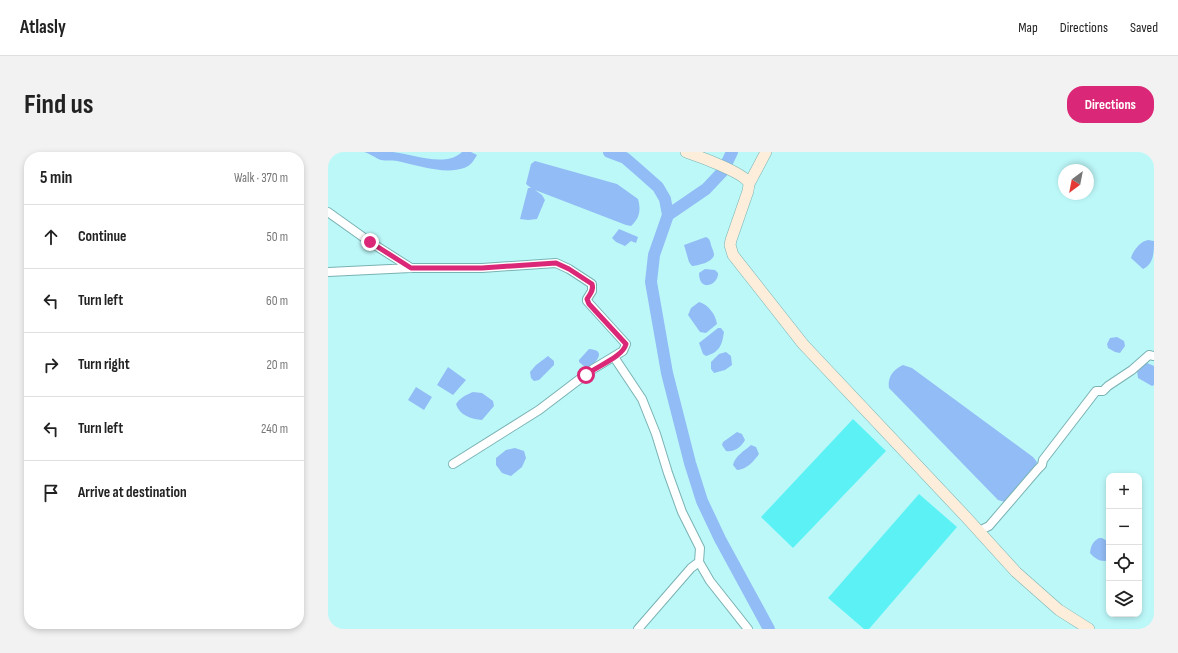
<!DOCTYPE html>
<meta charset="utf-8">
<style>
body{margin:0;font-family:"Sofia Sans Condensed",sans-serif;background:#f2f2f2;color:#222}
.controls{position:absolute;right:12px;bottom:12px;display:grid;overflow:hidden;border-radius:8px;box-shadow:0 2px 6px #0003}
.controls button{width:36px;height:36px;display:grid;place-items:center;padding:0;border:0;border-bottom:1px solid #e0e0e0;background:#fff;color:#222;font:20px sans-serif}
.compass{position:absolute;left:730px;top:12px;width:36px;height:36px;border-radius:50%;background:#fff;box-shadow:0 2px 6px #0003;rotate:212deg}
.stop{position:absolute;width:12px;height:12px;margin:-9px;border:3px solid #db2777;border-radius:50%;background:#fff}
.stop.end{background:#db2777;border-color:#fff;box-shadow:0 1px 4px #0008}
.list{margin:0;padding:0;list-style:none}
h2{display:flex;justify-content:space-between;align-items:center;height:52px;margin:0;padding:0 16px;font-size:17px}
h2 small{font-size:13px;font-weight:400;color:#767676}
.list li{display:grid;grid-template-columns:26px 1fr auto;gap:12px;align-items:center;box-sizing:border-box;height:64px;padding:0 16px;border-top:1px solid #e0e0e0}
.list b{display:block;font-size:15px;white-space:nowrap}
.list em{font-size:13px;font-style:normal;color:#767676}
.icon{flex:none;width:22px;height:22px;fill:none;stroke:currentColor;stroke-width:2;stroke-linecap:round;stroke-linejoin:round}
.map{position:relative;flex:none;width:826px;height:477px;overflow:hidden;border-radius:16px}
header{display:flex;align-items:center;gap:24px;box-sizing:border-box;height:56px;padding:0 20px;background:#fff;border-bottom:1px solid #e0e0e0}
header strong{font-size:19px}
nav{display:flex;gap:22px;margin-inline-start:auto;font-size:14px}
.intro{display:flex;align-items:center;justify-content:space-between;box-sizing:border-box;height:96px;padding:0 24px}
h1{margin:0;font-size:28px}
.button{padding:10px 18px;border-radius:16px;background:#db2777;color:#fff;font-size:14px;font-weight:700}
main{display:flex;gap:24px;padding:0 24px}
aside{flex:1;background:#fff;border-radius:16px;box-shadow:0 2px 6px #0003}
.map>svg:first-child{display:block}
.green{fill:#5cf2f5}
.water{fill:#92bcf5}
.lines{fill:none;stroke-linecap:round;stroke-linejoin:round}
.river{stroke:#92bcf5;stroke-width:12}
.street-casing{stroke:#79b2b3;stroke-width:10}
.secondary-casing{stroke:#79b2b3;stroke-width:12}
.street{stroke:#fff;stroke-width:8}
.secondary{stroke:#fceeda;stroke-width:11}
.route{stroke:#db2777;stroke-width:5}
</style>
<header>
<strong>Atlasly</strong>
<nav><a>Map</a><a>Directions</a><a>Saved</a></nav>
</header>
<div class="intro"><h1>Find us</h1><a class="button">Directions</a></div>
<main>
<aside>
<h2>5 min<small>Walk · 370 m</small></h2>
<ul class="list">
<li><svg class="icon" aria-label="ahead" viewBox="0 0 24 24"><path d="M12 20V5M6 11l6-6 6 6"/></svg><div><b>Continue</b></div><em>50 m</em></li>
<li><svg class="icon" aria-label="left" viewBox="0 0 24 24"><path d="M17 20v-9H6M10 6l-5 5 5 5"/></svg><div><b>Turn left</b></div><em>60 m</em></li>
<li><svg class="icon" aria-label="right" viewBox="0 0 24 24"><path d="M7 20v-9h11M14 6l5 5-5 5"/></svg><div><b>Turn right</b></div><em>20 m</em></li>
<li><svg class="icon" aria-label="left" viewBox="0 0 24 24"><path d="M17 20v-9H6M10 6l-5 5 5 5"/></svg><div><b>Turn left</b></div><em>240 m</em></li>
<li><svg class="icon" aria-label="arrive" viewBox="0 0 24 24"><path d="M6 21V4h12l-3 4 3 4H6"/></svg><div><b>Arrive at destination</b></div></li>
</ul>
</aside>
<div class="map">
<svg width="826" height="477" viewBox="0 0 826 477">
<rect width="100%" height="100%" fill="#bdf8f9"/>
<path class="green" d="M525,267l33,32 -93,97 -32,-31z
M591,342l38,33 -88,102h-5l-36,-31z"/>
<path class="water" d="M36,0c10,0 19,0 29,0 20,2 52,16 69,0h9l6,3c-3,5 -6,11 -13,13 -19,7 -48,-3 -67,-7 -5,-1 -11,0 -16,-1 -6,-2 -10,-6 -17,-8z
M207,9l82,23 21,15c3,11 2,19 -7,27l-5,-1 -91,-35 7,5 3,5 -8,19 -9,1 -8,-1 8,-31h3l-5,-4 5,-20z
M291,77l19,8 -2,6 -5,-2 -6,5 -9,-4 -4,-4z
M378,85c4,2 4,4 5,8 1,3 3,7 3,10 -1,7 -17,11 -22,11l-3,-4 -5,-17z
M820,88l6,1c0,11 0,23 -11,28l-12,-11c2,-8 10,-17 17,-18z
M377,117l10,1 3,3c1,12 -19,20 -19,0z
M371,150c9,2 17,13 18,22l-11,9 -6,-1 -12,-17 3,-7z
M390,176h3l3,4c-2,13 -4,20 -18,24l-3,-2 -4,-11z
M789,185l7,4 1,5 -5,7 -5,-1 -7,-4 -1,-4 3,-6z
M261,197c18,1 8,13 -1,19l-3,-1 -6,-5v-2z
M398,200l5,4 1,9 -7,5 -11,3 -3,-4v-7l8,-8z
M220,204l6,5v4l-15,15 -5,1 -3,-3 -1,-6 6,-7z
M819,211l7,3v19l-2,1 -14,-8 -1,-7 6,-7z
M575,213l9,3 121,89 4,5 -2,6 -30,34 -7,-2 -109,-112c-2,-11 5,-19 14,-23z
M120,215l18,13 -13,15 -16,-10z
M88,235l16,10 -8,13 -16,-10z
M145,240l9,1 11,8 1,5 -12,14c-11,-1 -23,-5 -26,-16 5,-7 10,-9 17,-12z
M409,280l5,2 3,6c-3,6 -11,13 -19,11l-4,-6 1,-3z
M423,293l5,2 3,7c-5,7 -13,16 -22,16l-4,-5c2,-9 11,-14 18,-20z
M187,296l9,3 2,7 -4,9 -11,9 -9,-3 -6,-8v-7l10,-8z
M771,386h3l7,4v18c-7,3 -14,-1 -19,-7 1,-7 2,-11 9,-15z"/>
<g class="lines">
<path class="river" d="M281,0l16,6 15,13 18,16 7,12 3,16
M404,0l-9,19 -17,18 -38,26 -14,40 -3,27 16,91 23,90 12,38 18,38 49,90"/>
<defs>
<path id="street" d="M0,60l42,30 41,26
M0,120l83,-4h71l74,-5 13,6 23,15v7l-5,8v2l39,43 -3,7 -30,18 -54,41 -86,54
M286,205l28,42 14,35 12,39 14,39 18,36 -1,14 11,19 38,48
M651,379l10,-5 49,-57 4,-4 1,-5 53,-69h7l5,-5 24,-16 17,-15 5,1
M310,477l53,-61 8,-6"/>
<path id="secondary" d="M358,0c12,4 56,20 62,30 2,3 0,6 0,9l-17,49 -1,5 3,10 70,89 163,173 50,55 43,38 30,19
M421,32l17,-32"/>
</defs>
<use href="#street" class="street-casing"/>
<use href="#secondary" class="secondary-casing"/>
<use href="#street" class="street"/>
<use href="#secondary" class="secondary"/>
</g>
<g class="lines">
<path class="route" d="M42,90l41,26h71l74,-5 13,6 23,15c2,6 -2,10 -5,15l2,5 37,40c-3,13 -29,22 -40,31"/>
</g>
</svg>
<div class="controls">
<button>+</button>
<button>−</button>
<button><svg class="icon" aria-label="locate" viewBox="0 0 24 24"><circle cx="12" cy="12" r="6"/><path d="M12 2v4M12 18v4M2 12h4M18 12h4"/></svg></button>
<button><svg class="icon" aria-label="layers" viewBox="0 0 24 24"><path d="M12 4l9 5-9 5-9-5zM3 14l9 5 9-5"/></svg></button>
</div>
<svg class="compass" viewBox="-18 -18 36 36"><path d="M0-13l5 13h-10z" fill="#e53935"/><path d="M0 13l5-13h-10z" fill="#767676"/></svg>
<div class="stop" style="left:258px;top:223px"></div>
<div class="stop end" style="left:42px;top:90px"></div>
</div>
</main>
